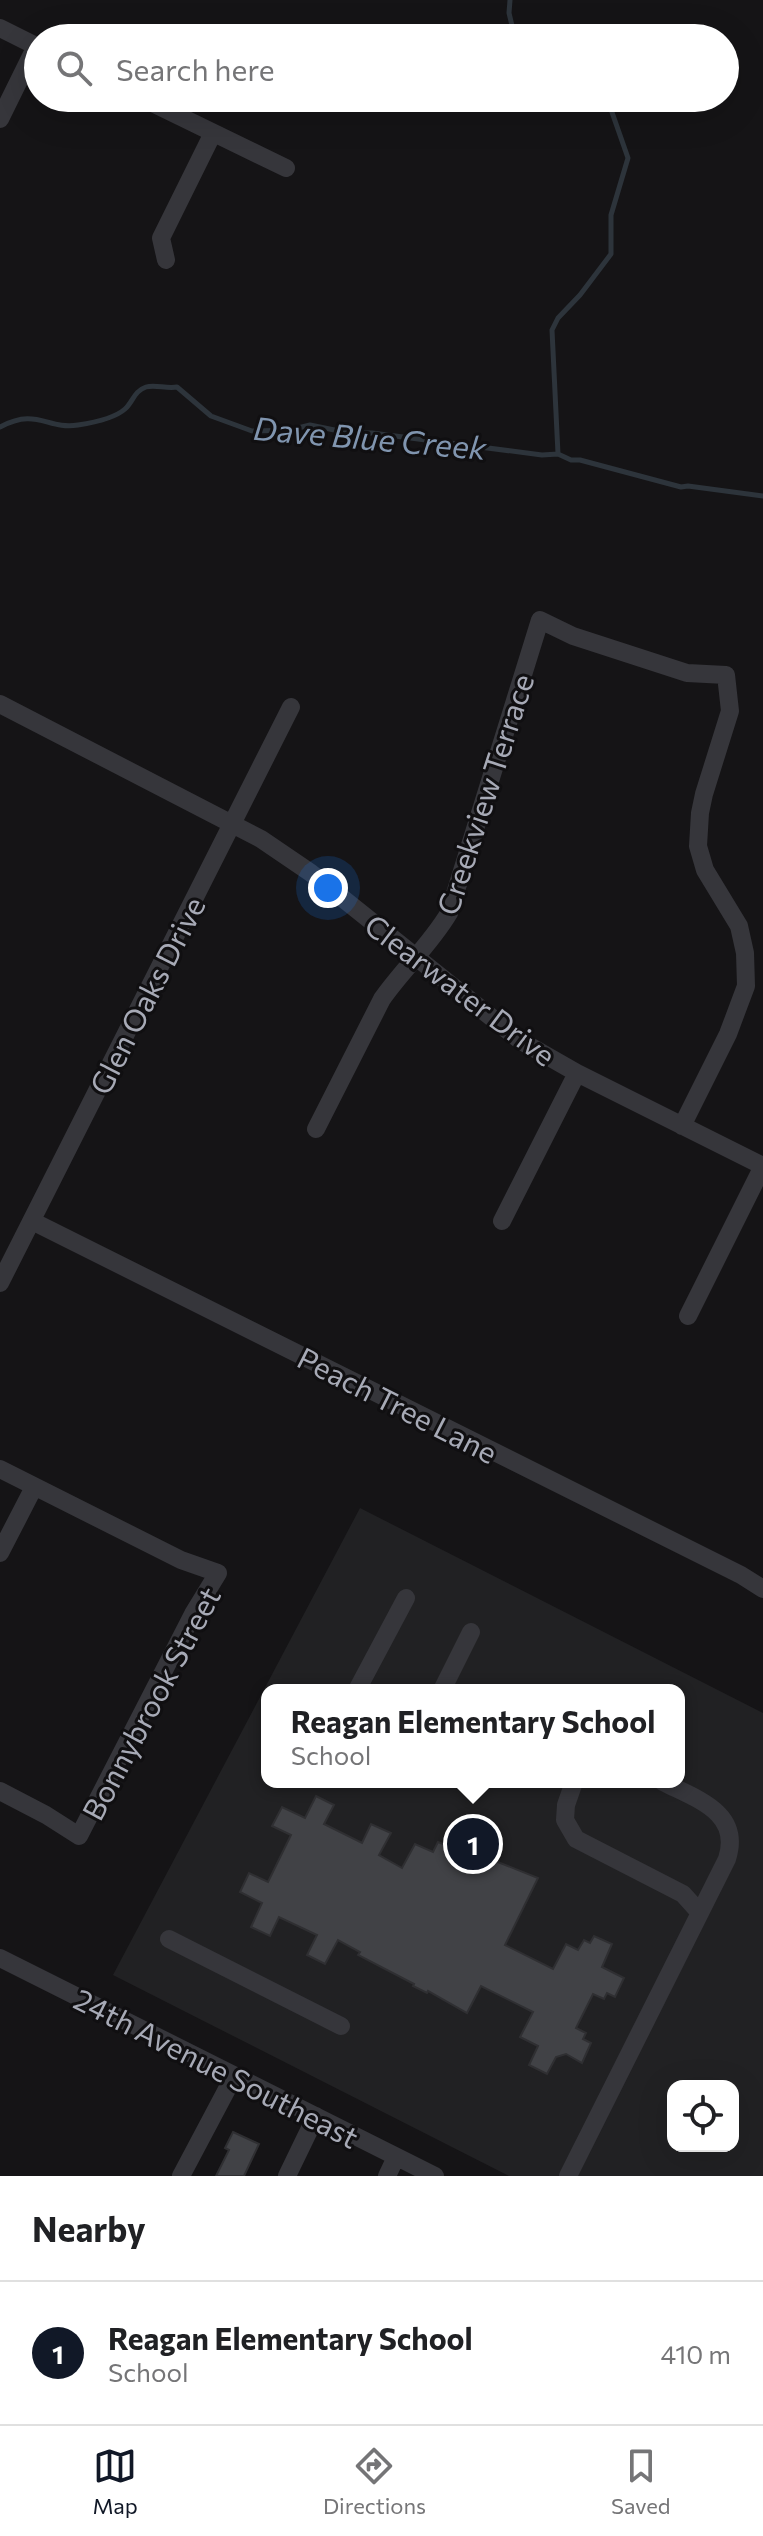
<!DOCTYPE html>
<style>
body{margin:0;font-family:Commissioner,sans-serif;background:#f6f6f6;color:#202124}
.controls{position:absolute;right:24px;bottom:24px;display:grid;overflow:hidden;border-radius:16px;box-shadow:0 8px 32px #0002}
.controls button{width:72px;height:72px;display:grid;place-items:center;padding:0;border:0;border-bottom:2px solid #e0e0e0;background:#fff;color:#202124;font:40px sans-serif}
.you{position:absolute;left:328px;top:888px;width:28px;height:28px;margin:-20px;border:6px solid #fff;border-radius:50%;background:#1a73e8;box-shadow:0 0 0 12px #1a73e833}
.badge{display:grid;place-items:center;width:52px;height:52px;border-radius:50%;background:#111827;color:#fff;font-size:26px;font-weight:700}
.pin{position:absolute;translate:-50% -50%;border:4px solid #fff;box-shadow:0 2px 8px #0006}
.popup{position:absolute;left:261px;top:1684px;width:424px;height:104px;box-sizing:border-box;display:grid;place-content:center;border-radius:16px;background:#fff;filter:drop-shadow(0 2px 6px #0005);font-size:26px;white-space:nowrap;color:#757577}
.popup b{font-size:30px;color:#202124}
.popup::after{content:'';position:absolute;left:50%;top:100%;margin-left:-16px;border:16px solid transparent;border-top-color:#fff}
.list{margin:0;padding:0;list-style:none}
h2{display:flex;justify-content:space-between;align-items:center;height:104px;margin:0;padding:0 32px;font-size:34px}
h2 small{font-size:26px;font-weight:400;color:#757577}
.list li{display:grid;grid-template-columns:52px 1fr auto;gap:24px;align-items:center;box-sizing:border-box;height:144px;padding:0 32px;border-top:2px solid #e0e0e0}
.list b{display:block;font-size:30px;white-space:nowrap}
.list p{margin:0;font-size:26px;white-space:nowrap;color:#757577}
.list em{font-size:26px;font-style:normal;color:#757577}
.icon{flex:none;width:44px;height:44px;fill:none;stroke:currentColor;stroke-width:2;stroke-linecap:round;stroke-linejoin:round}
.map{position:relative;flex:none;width:763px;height:2176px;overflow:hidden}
.search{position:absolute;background:#fff;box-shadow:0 8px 32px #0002;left:24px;right:24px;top:24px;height:88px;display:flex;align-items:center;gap:20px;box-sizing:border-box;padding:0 28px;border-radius:44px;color:#757577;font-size:30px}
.sheet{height:248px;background:#fff}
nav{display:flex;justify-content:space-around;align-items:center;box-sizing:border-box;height:112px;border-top:2px solid #e0e0e0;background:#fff;font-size:22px;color:#757577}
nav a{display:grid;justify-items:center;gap:4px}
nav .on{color:#111827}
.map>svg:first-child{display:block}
.built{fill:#212123;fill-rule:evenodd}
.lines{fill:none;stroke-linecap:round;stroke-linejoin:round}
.stream{stroke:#2d343b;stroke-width:5}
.building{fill:#414246;stroke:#2f2f32;stroke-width:2}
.minor{stroke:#36363b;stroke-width:18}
.labels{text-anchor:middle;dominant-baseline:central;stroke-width:6;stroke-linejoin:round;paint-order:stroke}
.street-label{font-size:30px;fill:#a7aab6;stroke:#100f11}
.water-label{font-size:32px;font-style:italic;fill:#8095af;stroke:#100f11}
</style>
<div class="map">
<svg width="763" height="2176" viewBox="0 0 763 2176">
<rect width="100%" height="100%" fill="#151416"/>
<path class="built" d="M360,1508l403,205v463h-254l-396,-201zM267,1690h412v92h-412zM673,2086h60v60h-60z"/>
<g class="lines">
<path class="stream" d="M510,0l-1,13 6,25
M0,427c37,-20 47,3 78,-2 13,-2 37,-7 47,-16 8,-7 9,-18 21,-22 9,-3 20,2 31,0l34,29 41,15 38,-1 20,-5 39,8h23l170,22 16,-1 13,6h9l101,27 7,-1 75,10
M558,454l-6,-124 6,-12 22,-23 31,-41v-39l17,-57 -21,-60"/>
</g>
<path class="building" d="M316,1796l18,9 -10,19 38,19 9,-19 20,9 -12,22 23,13 13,-24 18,8 5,-10 39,15 1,-3 60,24 -33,67 48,24 13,-25 12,6 6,-10 6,3 4,-7 18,8 -10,23 22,11 -9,19 -8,-4 -3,6 -11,-5 -17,34 10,5 -3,6 8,4 -9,20 -16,-9 -10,3 -9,17 -18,-9 9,-19 -18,-9 13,-25 -52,-26 -14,27 -39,-22 -1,2 -14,-7 1,-2 -56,-29 2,-3 -22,-12 -13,24 -18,-9 10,-20 -38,-18 -9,19 -19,-9 11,-24 -22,-11 9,-19 19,9 23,-47 -19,-9 10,-19 23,11z
M233,2132l26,12 -15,32h-28l13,-26 -4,-2z"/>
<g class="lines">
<path class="minor" d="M0,28l38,19
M142,98l144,70
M0,119l36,-73
M166,260l-5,-22 52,-105
M0,704l261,135 50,34 210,168 56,32 186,93
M316,1129l66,-130c21,-30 48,-54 67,-86l91,-293 33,16 114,37 39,2 4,36 -26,83 -4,19 -2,33 7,24 34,56 6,27 1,33 -18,48 -46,92
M32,1221l709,354 22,14
M502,1221l75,-148
M0,1283l291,-576
M688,1316l75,-150
M0,1469l181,91 37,13 -25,41 -114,222 -33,-21 -46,-24
M0,1553l34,-66
M357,1690l49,-92
M442,1690l29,-58
M574,1782l-8,23 -1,15 11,19 107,55 17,19
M169,1939l172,87
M0,1958l435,218
M181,2176l53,-100
M287,2176l29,-60
M387,2176l9,-19
M568,2176l159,-317c15,-47 -31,-60 -64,-77"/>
</g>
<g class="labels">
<g class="street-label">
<text transform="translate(484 794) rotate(-72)">Creekview Terrace</text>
<text transform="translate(461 989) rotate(37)">Clearwater Drive</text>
<text transform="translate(146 995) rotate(-63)">Glen Oaks Drive</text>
<text transform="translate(398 1404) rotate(27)">Peach Tree Lane</text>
<text transform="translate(150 1703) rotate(-62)">Bonnybrook Street</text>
<text transform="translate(217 2067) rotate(27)">24th Avenue Southeast</text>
</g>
<g class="water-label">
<text transform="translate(370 437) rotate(5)">Dave Blue Creek</text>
</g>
</g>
</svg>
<div class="controls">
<button><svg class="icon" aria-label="locate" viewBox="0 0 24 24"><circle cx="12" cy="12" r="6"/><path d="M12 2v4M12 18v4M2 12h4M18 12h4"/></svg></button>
</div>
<div class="you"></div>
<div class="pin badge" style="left:473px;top:1844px">1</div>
<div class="popup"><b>Reagan Elementary School</b>School</div>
<div class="search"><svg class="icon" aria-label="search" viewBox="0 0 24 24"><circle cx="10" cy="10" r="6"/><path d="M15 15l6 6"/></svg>Search here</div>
</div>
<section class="sheet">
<h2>Nearby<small></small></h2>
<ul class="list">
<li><span class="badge">1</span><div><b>Reagan Elementary School</b><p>School</p></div><em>410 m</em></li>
</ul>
</section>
<nav>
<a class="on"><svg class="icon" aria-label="map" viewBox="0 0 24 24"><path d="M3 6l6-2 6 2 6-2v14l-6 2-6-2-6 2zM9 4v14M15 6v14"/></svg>Map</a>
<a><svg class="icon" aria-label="directions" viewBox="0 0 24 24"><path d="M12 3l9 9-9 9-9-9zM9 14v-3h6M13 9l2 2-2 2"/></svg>Directions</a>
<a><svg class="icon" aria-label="saved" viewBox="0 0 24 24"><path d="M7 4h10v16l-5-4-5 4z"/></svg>Saved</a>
</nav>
